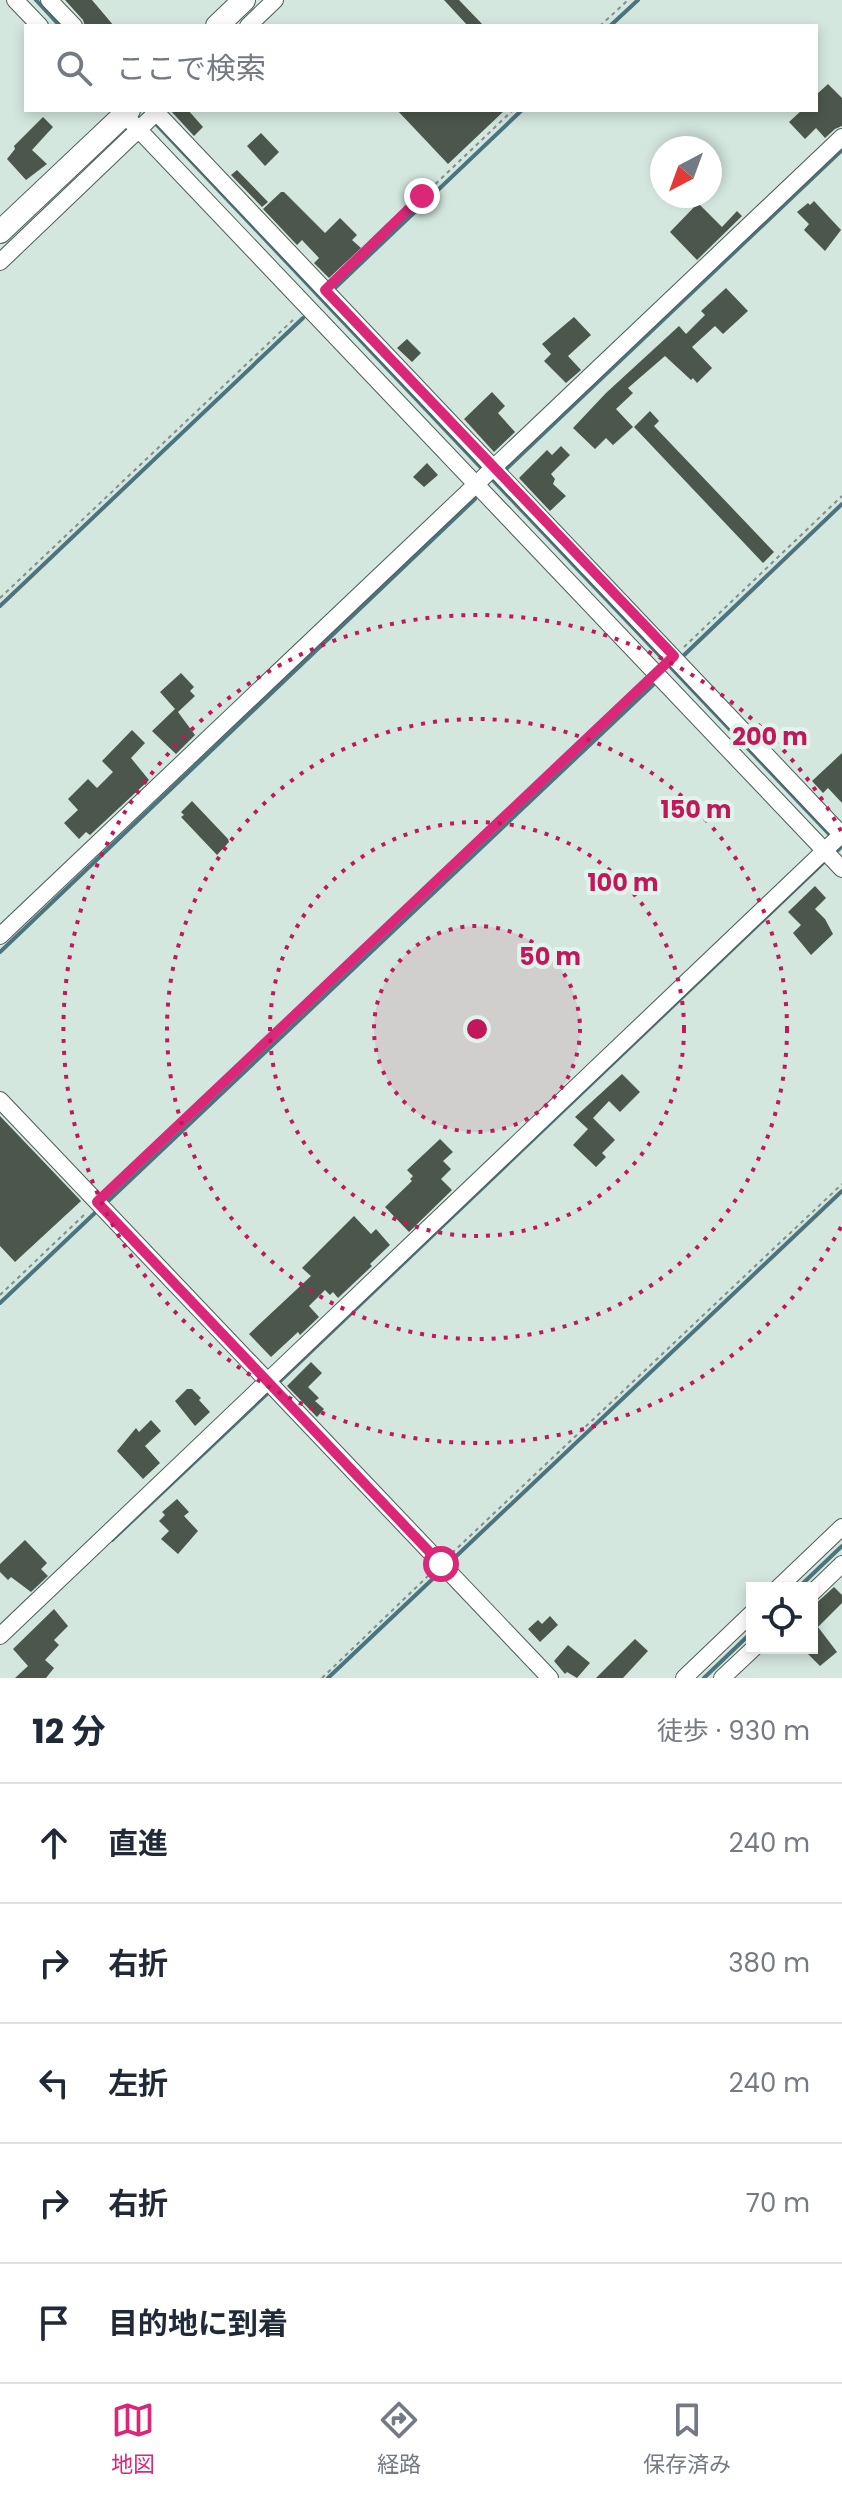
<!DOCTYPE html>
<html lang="ja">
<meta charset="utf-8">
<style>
body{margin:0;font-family:Poppins,"Noto Sans JP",sans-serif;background:#f6f6f7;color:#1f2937}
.controls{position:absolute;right:24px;bottom:24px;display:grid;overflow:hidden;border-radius:0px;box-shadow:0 4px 12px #0003}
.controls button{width:72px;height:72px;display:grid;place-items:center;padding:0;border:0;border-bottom:2px solid #e0e1e3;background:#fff;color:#1f2937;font:40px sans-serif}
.compass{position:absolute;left:650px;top:136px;width:72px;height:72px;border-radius:50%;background:#fff;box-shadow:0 4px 12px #0003;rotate:221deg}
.stop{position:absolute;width:24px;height:24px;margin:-18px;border:6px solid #db2777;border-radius:50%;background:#fff}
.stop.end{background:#db2777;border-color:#fff;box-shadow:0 2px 8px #0008}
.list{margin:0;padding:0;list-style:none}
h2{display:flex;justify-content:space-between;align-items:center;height:104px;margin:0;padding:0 32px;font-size:34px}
h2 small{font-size:26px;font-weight:400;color:#747a83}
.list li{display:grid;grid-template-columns:52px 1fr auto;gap:24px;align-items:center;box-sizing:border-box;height:120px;padding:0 32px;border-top:2px solid #e0e1e3}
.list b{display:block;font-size:30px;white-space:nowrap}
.list em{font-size:26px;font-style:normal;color:#747a83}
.icon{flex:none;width:44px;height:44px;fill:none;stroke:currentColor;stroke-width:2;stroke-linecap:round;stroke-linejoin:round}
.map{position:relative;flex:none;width:842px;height:1678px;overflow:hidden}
.search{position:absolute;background:#fff;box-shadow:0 4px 12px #0003;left:24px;right:24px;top:24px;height:88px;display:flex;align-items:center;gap:20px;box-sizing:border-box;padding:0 28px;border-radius:0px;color:#747a83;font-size:30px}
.sheet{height:704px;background:#fff}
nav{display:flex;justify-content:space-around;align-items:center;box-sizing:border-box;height:112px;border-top:2px solid #e0e1e3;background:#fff;font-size:22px;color:#747a83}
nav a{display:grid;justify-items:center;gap:4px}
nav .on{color:#db2777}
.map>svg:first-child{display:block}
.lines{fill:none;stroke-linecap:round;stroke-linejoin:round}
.stream{stroke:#4c747e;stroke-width:4}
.building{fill:#4b574c}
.street-casing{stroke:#4c5d57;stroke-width:18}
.secondary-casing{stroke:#4c5d57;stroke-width:24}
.path{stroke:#808f89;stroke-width:2;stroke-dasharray:4 4;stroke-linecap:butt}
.street{stroke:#fff;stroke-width:16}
.secondary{stroke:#fff;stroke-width:22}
.route{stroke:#db2777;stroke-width:10}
.ring{fill:none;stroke:#c2185b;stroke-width:4;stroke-dasharray:4 8}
.centre{fill:#c2185b;stroke:#e1f4ec;stroke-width:4}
.ring-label{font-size:24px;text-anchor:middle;font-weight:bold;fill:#c2185b;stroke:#e1f4ec;stroke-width:8;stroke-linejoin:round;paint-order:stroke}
</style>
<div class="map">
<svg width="842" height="1678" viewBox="0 0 842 1678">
<rect width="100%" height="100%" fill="#d3e7df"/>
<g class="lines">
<path class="stream" d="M36,0l24,26
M610,26l28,-26
M155,123l330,349
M336,287l186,-177
M504,471l338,-321
M491,478l341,359
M0,606l303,-288
M681,658l161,-154
M838,850l4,-4
M0,952l475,-453
M106,1203l547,-518
M0,1303l98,-93
M278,1383l546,-521
M112,1540l159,-150
M449,1563l393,-372
M798,1588l44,-42
M328,1678l113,-107
M704,1678l48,-46"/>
</g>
<path class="building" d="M65,0h27l22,26h-29l-2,-6z
M444,0h15l25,26h-16z
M828,84l14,14v28l-7,3 -10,9 -9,-10 -11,11 -16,-17 13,-12h14v-15z
M170,110h18l15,17 -9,9z
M397,110h108l-57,54z
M43,117l10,10 -21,23 15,14 -21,16 -19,-21 8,-10 -1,-3z
M261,133l18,19 -14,14 -18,-20z
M237,170l31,32 -6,5 -31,-32z
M281,192h3l41,41 15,-15 17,17 -5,5 9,8 -32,30 -15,-15 5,-5 -17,-18 -5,5 -34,-36z
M814,201l27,29 -16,21 -21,-21 5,-6 -12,-12 11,-9 2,2z
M698,203l24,24 15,-16 5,5 -45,44 -27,-28z
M726,288l22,23 -25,23 -8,-8 -23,21 20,21 -15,15 -4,-5 -2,2 -26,-24 -37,32 5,5 -17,16 17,18 -20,18 -7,-7 -11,11 -22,-21 33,-35 73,-67 7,8 19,-19 -4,-4z
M574,317l17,18 -23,21 13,14 -15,13 -22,-22 7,-7 -9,-10z
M407,339l14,14 -9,9 -15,-14z
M492,392l13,14 -7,7 17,19 -21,20 -30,-33z
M650,411l9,10 -5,5 120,126 -11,11 -129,-136z
M561,446l9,9 -19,19 4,5 -2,5 13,12 -16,15 -31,-33 28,-28 5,5z
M427,463l11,12 -14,12 -11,-10z
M181,673l13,14 -4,4 5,5 -17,16 17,23 -19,19 -24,-23 23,-22 -15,-17z
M132,730l13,13 -14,15 18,22 -59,55 -4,-3 -7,7 -15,-16 14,-13 -10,-11 20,-20 9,9 16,-16 -11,-11z
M842,753v50l-14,-15 -5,5 -11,-12z
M192,801l36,38 1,3 -12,13 -36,-38 3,-2 -3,-3z
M815,886l11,12 -11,11 10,10 8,15 -22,21 -18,-22 8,-8 -13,-13z
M622,1074l18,18 -20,20 -11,-11 -16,17 22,22 -13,13 4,4 -10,10 -23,-22 15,-16 -13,-12z
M0,1116l81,85 -66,61 -15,-16z
M440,1139l13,13 -10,9 8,8 -10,10 11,11 -43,42 -24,-25 27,-26 -2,-2 3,-3 -6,-6z
M354,1216l17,18 5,-5 14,16 -20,19 2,2 -34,32 -5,-6 -3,3 -5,-5 -16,16 10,11 -19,18 -2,-3 -27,25 -22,-23 62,-58 -9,-8z
M311,1362l11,11 -14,14 11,11 -4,3 9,8 -7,8 -30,-31z
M187,1389h5l9,9 -2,2 11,12 -15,14 -20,-25z
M151,1420l10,11 -16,15 15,17 -17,16 -26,-28 19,-23 3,4z
M177,1499l12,13 -5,4 14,15 -20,23 -17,-15 8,-8 -10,-10 6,-6 -3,-3z
M25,1540l22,23 -6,6 7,7 -17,16 -20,-15 -3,3 -8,-8v-8z
M834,1587l8,8v8l-24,24 19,25 -17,14 -18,-18h10v-41z
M54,1609l14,17 -14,14 5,5 -14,15 9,8 -8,10h-31l13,-12 -15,-17z
M550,1616l8,9 -18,17 -12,-13 10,-9 4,4z
M635,1639l13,12 -25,27h-27z
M568,1645l22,18 -13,15 -10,-6 -2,2 -11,-13z"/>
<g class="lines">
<defs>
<path id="street" d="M15,0l25,26
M49,0l25,26
M248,26l27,-26
M120,110l722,759
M156,112l686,723
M0,262l159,-152
M0,936l842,-799
M0,1100l550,578
M778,1588l64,-61
M812,1593l30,-29
M0,1636l842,-802
M684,1678l68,-65
M722,1678l32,-30"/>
<path id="secondary" d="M217,26l27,-26
M0,232l129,-122"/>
</defs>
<use href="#street" class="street-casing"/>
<use href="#secondary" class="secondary-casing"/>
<path class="path" d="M600,26l28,-26
M337,278l176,-168
M0,598l295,-280
M684,647l158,-151
M109,1193l535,-507
M0,1295l86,-82
M452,1553l390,-369
M322,1678l108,-104"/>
<use href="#street" class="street"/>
<use href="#secondary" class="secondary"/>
</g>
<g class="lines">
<path class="route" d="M422,196l-97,94 349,366 -577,546 344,362"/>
</g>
<circle cx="477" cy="1029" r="103" fill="#c2185b" fill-opacity=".12"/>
<g class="ring">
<circle cx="477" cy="1029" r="103"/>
<circle cx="477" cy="1029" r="207"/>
<circle cx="477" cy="1029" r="310"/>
<path d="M841 1227A414 414 0 1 1 841 831"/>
</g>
<circle cx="477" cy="1029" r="12" class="centre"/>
<g class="ring-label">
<text x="770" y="745">200 m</text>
<text x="696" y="818">150 m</text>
<text x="623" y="891">100 m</text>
<text x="550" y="965">50 m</text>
</g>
</svg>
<div class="controls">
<button><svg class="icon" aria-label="locate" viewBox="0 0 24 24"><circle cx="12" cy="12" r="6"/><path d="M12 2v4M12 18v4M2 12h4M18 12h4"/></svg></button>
</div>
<svg class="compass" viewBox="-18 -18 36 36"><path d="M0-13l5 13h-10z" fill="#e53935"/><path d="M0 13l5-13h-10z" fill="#747a83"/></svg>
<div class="stop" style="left:441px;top:1564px"></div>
<div class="stop end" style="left:422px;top:196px"></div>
<div class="search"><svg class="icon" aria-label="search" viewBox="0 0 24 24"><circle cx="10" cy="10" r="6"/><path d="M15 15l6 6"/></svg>ここで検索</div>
</div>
<section class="sheet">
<h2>12 分<small>徒歩 · 930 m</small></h2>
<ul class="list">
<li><svg class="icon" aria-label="ahead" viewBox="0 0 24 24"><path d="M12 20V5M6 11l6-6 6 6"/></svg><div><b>直進</b></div><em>240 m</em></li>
<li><svg class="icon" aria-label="right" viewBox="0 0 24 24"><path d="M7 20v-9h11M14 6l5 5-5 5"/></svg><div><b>右折</b></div><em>380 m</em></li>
<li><svg class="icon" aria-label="left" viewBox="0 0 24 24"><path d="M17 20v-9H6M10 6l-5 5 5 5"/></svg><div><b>左折</b></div><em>240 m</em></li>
<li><svg class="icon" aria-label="right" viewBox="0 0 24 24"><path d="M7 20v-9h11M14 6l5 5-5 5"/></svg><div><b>右折</b></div><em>70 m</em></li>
<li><svg class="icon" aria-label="arrive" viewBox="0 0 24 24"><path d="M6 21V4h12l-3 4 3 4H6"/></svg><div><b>目的地に到着</b></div></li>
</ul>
</section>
<nav>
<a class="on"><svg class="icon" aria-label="map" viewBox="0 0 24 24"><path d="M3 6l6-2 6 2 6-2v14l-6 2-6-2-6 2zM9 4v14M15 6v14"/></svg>地図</a>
<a><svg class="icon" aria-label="directions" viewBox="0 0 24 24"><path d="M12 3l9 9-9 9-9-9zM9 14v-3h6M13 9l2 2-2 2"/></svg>経路</a>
<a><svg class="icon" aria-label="saved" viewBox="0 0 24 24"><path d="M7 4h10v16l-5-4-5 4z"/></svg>保存済み</a>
</nav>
